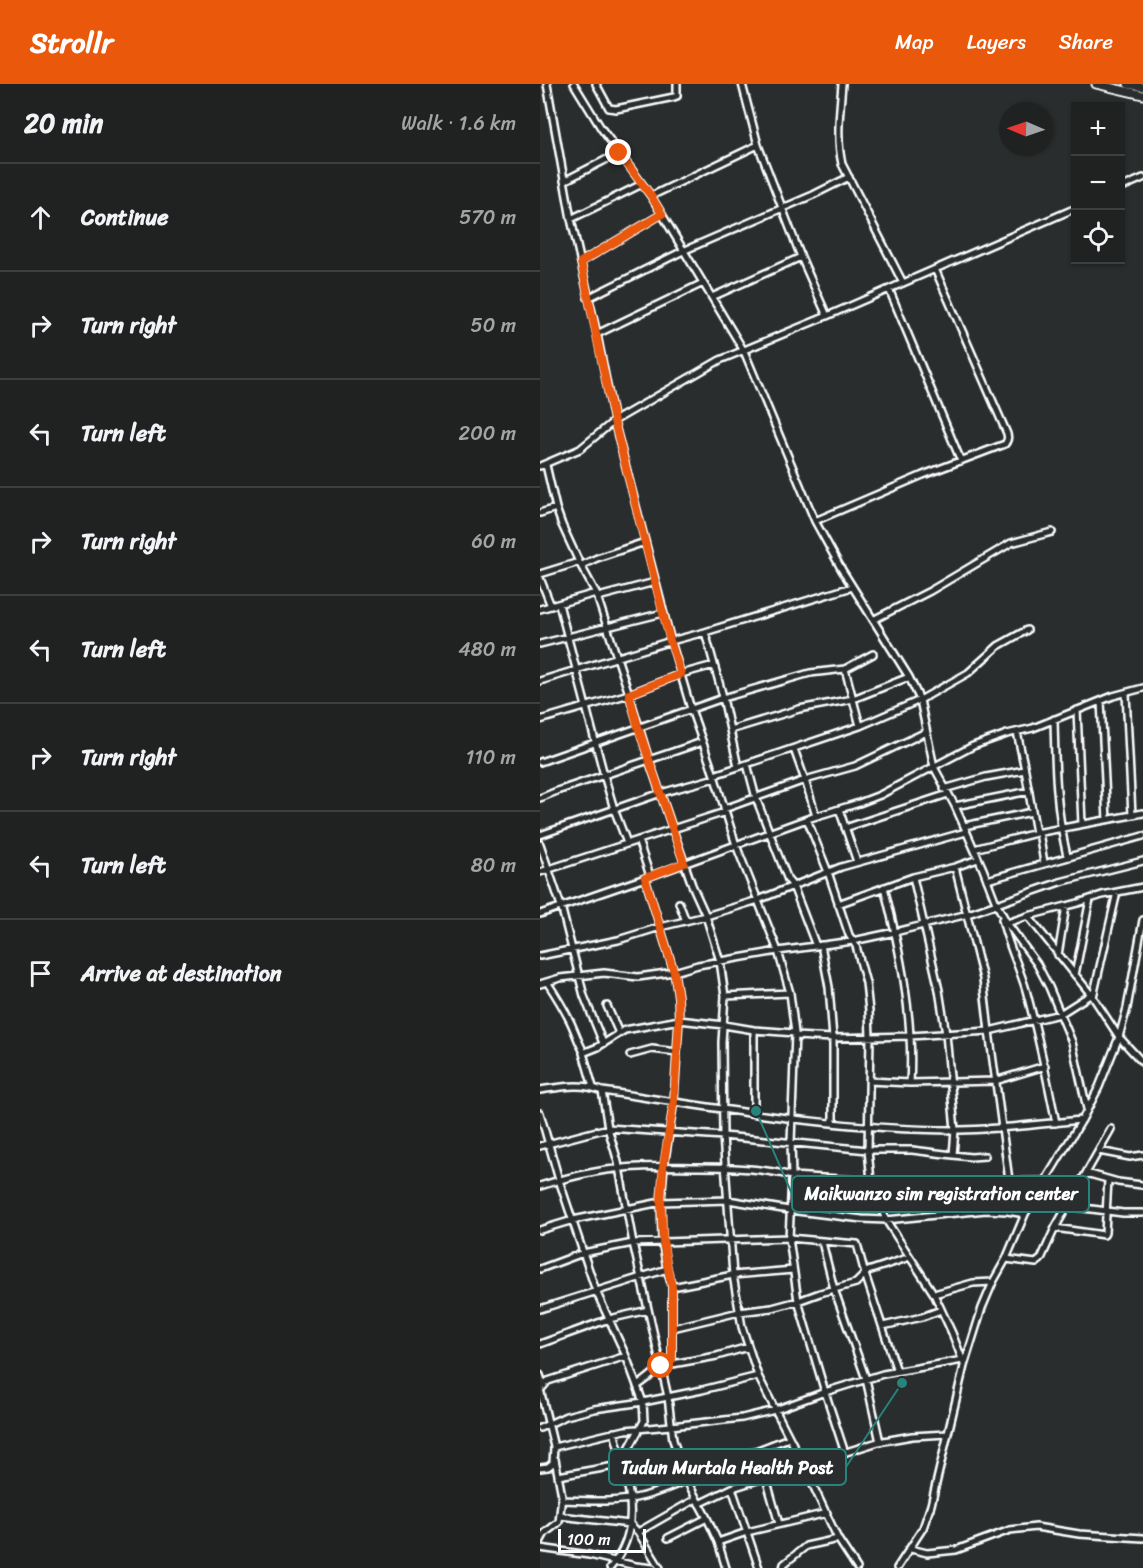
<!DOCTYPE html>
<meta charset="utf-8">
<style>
body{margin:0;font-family:Sriracha,sans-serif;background:#282a2a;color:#f1f3f6}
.controls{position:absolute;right:18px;top:18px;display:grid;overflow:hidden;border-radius:0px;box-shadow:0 2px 4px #0004}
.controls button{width:54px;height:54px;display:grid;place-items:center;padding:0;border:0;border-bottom:2px solid #3d3f40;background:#202222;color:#f1f3f6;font:30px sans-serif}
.compass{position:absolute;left:459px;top:18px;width:54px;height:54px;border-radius:50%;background:#202222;box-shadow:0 2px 4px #0004;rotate:272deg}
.scale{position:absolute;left:18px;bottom:15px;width:88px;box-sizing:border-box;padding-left:6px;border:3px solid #fff;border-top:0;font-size:16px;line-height:21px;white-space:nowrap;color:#fff;-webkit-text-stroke:4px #2a2d2e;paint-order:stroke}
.stop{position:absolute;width:18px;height:18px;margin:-14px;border:4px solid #ea580c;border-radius:50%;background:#fff}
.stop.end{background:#ea580c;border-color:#fff;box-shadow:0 2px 6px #0008}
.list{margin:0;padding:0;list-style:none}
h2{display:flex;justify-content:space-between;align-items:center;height:78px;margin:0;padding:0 24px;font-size:26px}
h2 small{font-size:20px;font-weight:400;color:#a2a4a5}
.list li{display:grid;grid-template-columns:39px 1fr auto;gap:18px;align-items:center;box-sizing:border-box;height:108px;padding:0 24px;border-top:2px solid #3d3f40}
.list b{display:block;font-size:22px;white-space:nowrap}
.list em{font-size:20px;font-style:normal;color:#a2a4a5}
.icon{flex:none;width:33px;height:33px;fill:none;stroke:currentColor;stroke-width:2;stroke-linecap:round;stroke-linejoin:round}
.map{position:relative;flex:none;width:603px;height:1484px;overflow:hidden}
header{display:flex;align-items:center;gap:36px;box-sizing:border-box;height:84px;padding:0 30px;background:#ea580c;color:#fff}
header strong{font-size:28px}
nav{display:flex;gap:33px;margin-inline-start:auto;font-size:21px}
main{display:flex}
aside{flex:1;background:#202222}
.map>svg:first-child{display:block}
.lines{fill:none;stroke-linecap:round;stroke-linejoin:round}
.street-casing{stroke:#fff;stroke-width:10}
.secondary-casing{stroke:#fff;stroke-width:11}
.street{stroke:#2a2d2e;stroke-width:5}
.secondary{stroke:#2a2d2e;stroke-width:7}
.route{stroke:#ea580c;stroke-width:8}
.leader{fill:none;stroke:#27847c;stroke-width:2}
.callout-dot{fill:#27847c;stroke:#2a2d2e;stroke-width:2}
.callout{fill:#2a2d2e;stroke:#27847c;stroke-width:2}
.callout-label{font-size:18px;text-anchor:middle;font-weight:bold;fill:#fff}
</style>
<header>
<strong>Strollr</strong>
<nav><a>Map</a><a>Layers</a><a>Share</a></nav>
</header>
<main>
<aside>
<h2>20 min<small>Walk · 1.6 km</small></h2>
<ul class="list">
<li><svg class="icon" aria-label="ahead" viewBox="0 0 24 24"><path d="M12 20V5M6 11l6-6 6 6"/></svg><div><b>Continue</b></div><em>570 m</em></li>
<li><svg class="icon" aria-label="right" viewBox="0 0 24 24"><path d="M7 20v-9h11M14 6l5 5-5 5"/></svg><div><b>Turn right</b></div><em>50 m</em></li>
<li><svg class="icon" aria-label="left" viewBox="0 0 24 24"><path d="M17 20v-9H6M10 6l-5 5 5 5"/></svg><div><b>Turn left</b></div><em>200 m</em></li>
<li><svg class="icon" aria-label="right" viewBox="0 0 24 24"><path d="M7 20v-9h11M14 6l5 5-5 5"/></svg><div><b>Turn right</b></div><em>60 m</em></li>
<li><svg class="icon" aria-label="left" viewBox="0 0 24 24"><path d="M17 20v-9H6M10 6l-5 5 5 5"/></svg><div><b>Turn left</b></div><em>480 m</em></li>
<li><svg class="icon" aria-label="right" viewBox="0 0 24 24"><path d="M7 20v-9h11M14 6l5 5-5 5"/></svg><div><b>Turn right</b></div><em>110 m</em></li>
<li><svg class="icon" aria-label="left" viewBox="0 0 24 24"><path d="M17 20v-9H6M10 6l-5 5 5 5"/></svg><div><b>Turn left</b></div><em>80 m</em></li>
<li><svg class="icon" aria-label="arrive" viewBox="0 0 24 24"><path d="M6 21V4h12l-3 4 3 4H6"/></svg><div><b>Arrive at destination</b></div></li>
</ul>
</aside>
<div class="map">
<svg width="603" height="1484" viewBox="0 0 603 1484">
<rect width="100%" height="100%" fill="#2a2d2e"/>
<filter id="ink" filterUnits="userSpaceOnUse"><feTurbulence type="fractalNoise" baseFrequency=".0167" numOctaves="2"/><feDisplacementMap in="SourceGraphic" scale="12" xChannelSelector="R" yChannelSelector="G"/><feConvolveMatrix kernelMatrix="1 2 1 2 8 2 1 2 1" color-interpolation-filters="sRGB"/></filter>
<g filter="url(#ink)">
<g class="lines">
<defs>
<path id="street" d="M7,0l24,135 26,115 17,87 57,220 20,68 23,66 22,70 42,106 12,42 5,40 -4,109 1,34 -3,62 9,63 27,91 20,61
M34,0l27,44 50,68 93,155 71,170 27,49 67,107 11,23 14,67 21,39 28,63 13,34 11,20 30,41 12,23 23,55 15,67
M56,0l13,24 7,1 58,-12 3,-1v-12
M202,0l16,61 43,112 26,59
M302,0c-2,27 -6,53 0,80l61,119
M24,97l55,-28
M580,104l23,-10
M111,112l107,-51
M31,135l71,-35
M41,178l81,-48
M349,205l72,172
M172,213l89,-40
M48,214l95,-47 130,-56 36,-18
M57,250l106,-51
M6,381l10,43 6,17 17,37 17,31 33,101 20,66 43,125 14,31 14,45 5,35 -3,46 1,94 10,139 9,52 16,49 46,90 34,73 19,29
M0,382l40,-17 34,-28 106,-61 107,-44 249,-108
M0,429l16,-5
M275,437l108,-46 82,-31c4,-5 3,-9 0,-15l-70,-160
M42,481l15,-7 48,-16
M0,490l39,-12
M0,494l11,28
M58,513l57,-15
M19,520l45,171 10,34 13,34
M0,525l56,-16
M333,536l57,-29 81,-48 41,-11
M165,548l17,61 16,74
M0,560l123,-31
M305,585l15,57
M0,597l131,-40 34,-9 147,-45
M586,609l6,122
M561,617l6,119
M537,626l5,114
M514,635c1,48 2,91 13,137
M0,636l89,-26 52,-20 33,-9
M190,646l69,-21 54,-10 56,-22
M477,648l8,38 11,63
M254,665l11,31 11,36
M0,678l183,-64 87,-25 35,-4 28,-15
M207,680l9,34 32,82 5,6 23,60
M174,691l146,-49 60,-26 48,-27 30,-27 29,-16
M404,705l42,-12 39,-7
M0,714l17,-7 145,-49
M415,722l74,-15
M184,725l81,-29 50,-14 71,-34
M299,725l18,53
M267,735l21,53 21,63 7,11 10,37 3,28 1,26 -2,113 3,31 15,39 48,74 18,39 12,31
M424,742l68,-14
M305,744l103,-34
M499,748l5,31
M0,751l121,-42 54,-15
M98,756l12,36
M0,760l21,62 23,90 19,47
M434,765l62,-16 107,-20
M415,783l28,112 6,52 20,149
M0,788l185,-60
M447,796l156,-44
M139,819l7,18
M298,820l75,-27 42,-10 23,-8
M0,830l105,-36 162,-59 52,-16 21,-8 93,-49 34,-12 26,-6 80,-32 30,-8
M488,832l65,81 26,40 24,26
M462,835c5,24 17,47 24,71 12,44 21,88 30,133
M467,839l21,-7 50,-13 24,-8 41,-8
M281,861l8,42 4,51v85
M518,871l8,-49
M0,872l78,-16 42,-13 46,-11 52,-16 83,-33 125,-35
M535,891l15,-76
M7,898c8,12 16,25 23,39 5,10 8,21 14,31
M0,900l20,-6 44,-5 34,4 36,-5 24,-7 80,-14 75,-10 42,-9 73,-18 92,-32 83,-21
M185,912l65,-3
M553,913l24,-105
M67,922l12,27
M255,952l38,2 77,-2 79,-5 71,-17 30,-19
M90,971l22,-6 25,3
M329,997l41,2c4,-66 -10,-133 -26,-196
M370,999l85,-2 50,-15
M53,1003l-10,-34 15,-6 27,-17 54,-10 45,5 30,5 41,3
M0,1006c21,-3 42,-8 62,1 117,17 234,39 352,39 43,0 85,-6 128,-10
M62,1007l6,37 10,34 15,81 35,154 5,43 14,41 20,37 11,24 8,26
M0,1029l19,67 37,111 30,65 17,46 1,19 -22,40
M214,1029v-83
M0,1062l68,-18 115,8 145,14h44l41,5 2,-25 -9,-96 -7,-44 -26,-113
M559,1067l31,6 13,-2
M413,1071l18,2 14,-1
M546,1089l32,9 24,3
M0,1102c31,-10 67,-18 100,-19 20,-1 40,0 60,0 30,0 63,1 92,9l79,5
M334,1105l65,-6 105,-2
M528,1122l55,7h20
M515,1144l49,7 1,-2 3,-53
M0,1146l33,-10 88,-18 67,-2 61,10 73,9 24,1 100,-10 21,1 18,3
M282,1158l12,47 32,90 14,63
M466,1175l30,4 5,-4 14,-31 56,-99
M0,1185l43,-16 50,-10 156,-5 68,6 8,30 32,97
M132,1203l61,-12 60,-5
M394,1210l39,-11 20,-1
M0,1225l127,-40
M343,1242l39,-9 19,-7
M133,1244l66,-16 33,-4 26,-7 22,-8 36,-10 12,-12 42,-14
M0,1260l69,-25 39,-9
M127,1281l50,-9 31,-9
M0,1291l2,6 -2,8 14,58 -1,16 -5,4 -8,1
M97,1302c13,-8 22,-19 35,-26v-73l-5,-18 -5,-28 -1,-39 3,-35 10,-66 5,-81 -1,-23 -4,-25 -29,-94
M2,1304l6,-7 78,-25
M0,1344l26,-12 28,-7 49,-7 59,-12 56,-14
M14,1363l71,-17 46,-4 71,-8 33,-8 50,-18 58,-18 80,-14
M18,1392l68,-12 52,-5
M226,1394l13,46
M192,1404l27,80
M21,1416c27,1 57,3 83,-4 27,-7 51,-20 77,-31 22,-10 45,-18 68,-27
M159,1420l33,-16 146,-46 34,-6 35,-2
M20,1432l70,8 8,8 22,36
M98,1448l58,-33
M128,1454l39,-20
M0,1458l5,-9 14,-11 3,-26 -7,-37
M178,1458l29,-10 80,-19
M0,1464l49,7 47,11 17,2
M371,1465l16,4 29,-3 54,-20 26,-3 43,7 64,4
M70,1484c5,-6 10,-13 13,-20 17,-35 1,-80 -9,-116
M243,1484l1,-4 22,-18 32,-7
M357,1484l26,-40 8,-23 33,-139 18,-58 11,-26 13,-23 19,-45 57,-94 17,-33 20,-50 8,-29 16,-88"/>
<path id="secondary" d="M556,0l47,11
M588,0l15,3"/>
</defs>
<use href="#street" class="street-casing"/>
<use href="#secondary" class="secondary-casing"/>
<use href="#street" class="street"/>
<use href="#secondary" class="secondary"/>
</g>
</g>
<g class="lines" filter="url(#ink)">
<path class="route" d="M79,69l32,43 11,18 -81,48 33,159 56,220 11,33 -52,20 9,33 46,136 -39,15 29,94 4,25 1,23 -5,81 -11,66 -2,35 2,39 5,28 4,18v73l-11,6"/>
</g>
<path class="leader" d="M216 1027L252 1110M362 1299L306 1383"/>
<g class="callout-dot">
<circle cx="216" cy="1027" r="6"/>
<circle cx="362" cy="1299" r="6"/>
</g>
<g class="callout">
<rect x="252" y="1092" width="297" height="36" rx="6"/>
<rect x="69" y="1365" width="237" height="36" rx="6"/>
</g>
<g class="callout-label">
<text x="401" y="1116">Maikwanzo sim registration center</text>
<text x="187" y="1390">Tudun Murtala Health Post</text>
</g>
</svg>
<div class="controls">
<button>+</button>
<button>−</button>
<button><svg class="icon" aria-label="locate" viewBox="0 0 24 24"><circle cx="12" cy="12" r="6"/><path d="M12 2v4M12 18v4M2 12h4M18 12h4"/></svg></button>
</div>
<svg class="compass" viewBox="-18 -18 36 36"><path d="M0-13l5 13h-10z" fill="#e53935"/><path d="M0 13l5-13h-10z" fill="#a2a4a5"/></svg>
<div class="scale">100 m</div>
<div class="stop" style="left:121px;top:1282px"></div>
<div class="stop end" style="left:79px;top:69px"></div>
</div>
</main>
